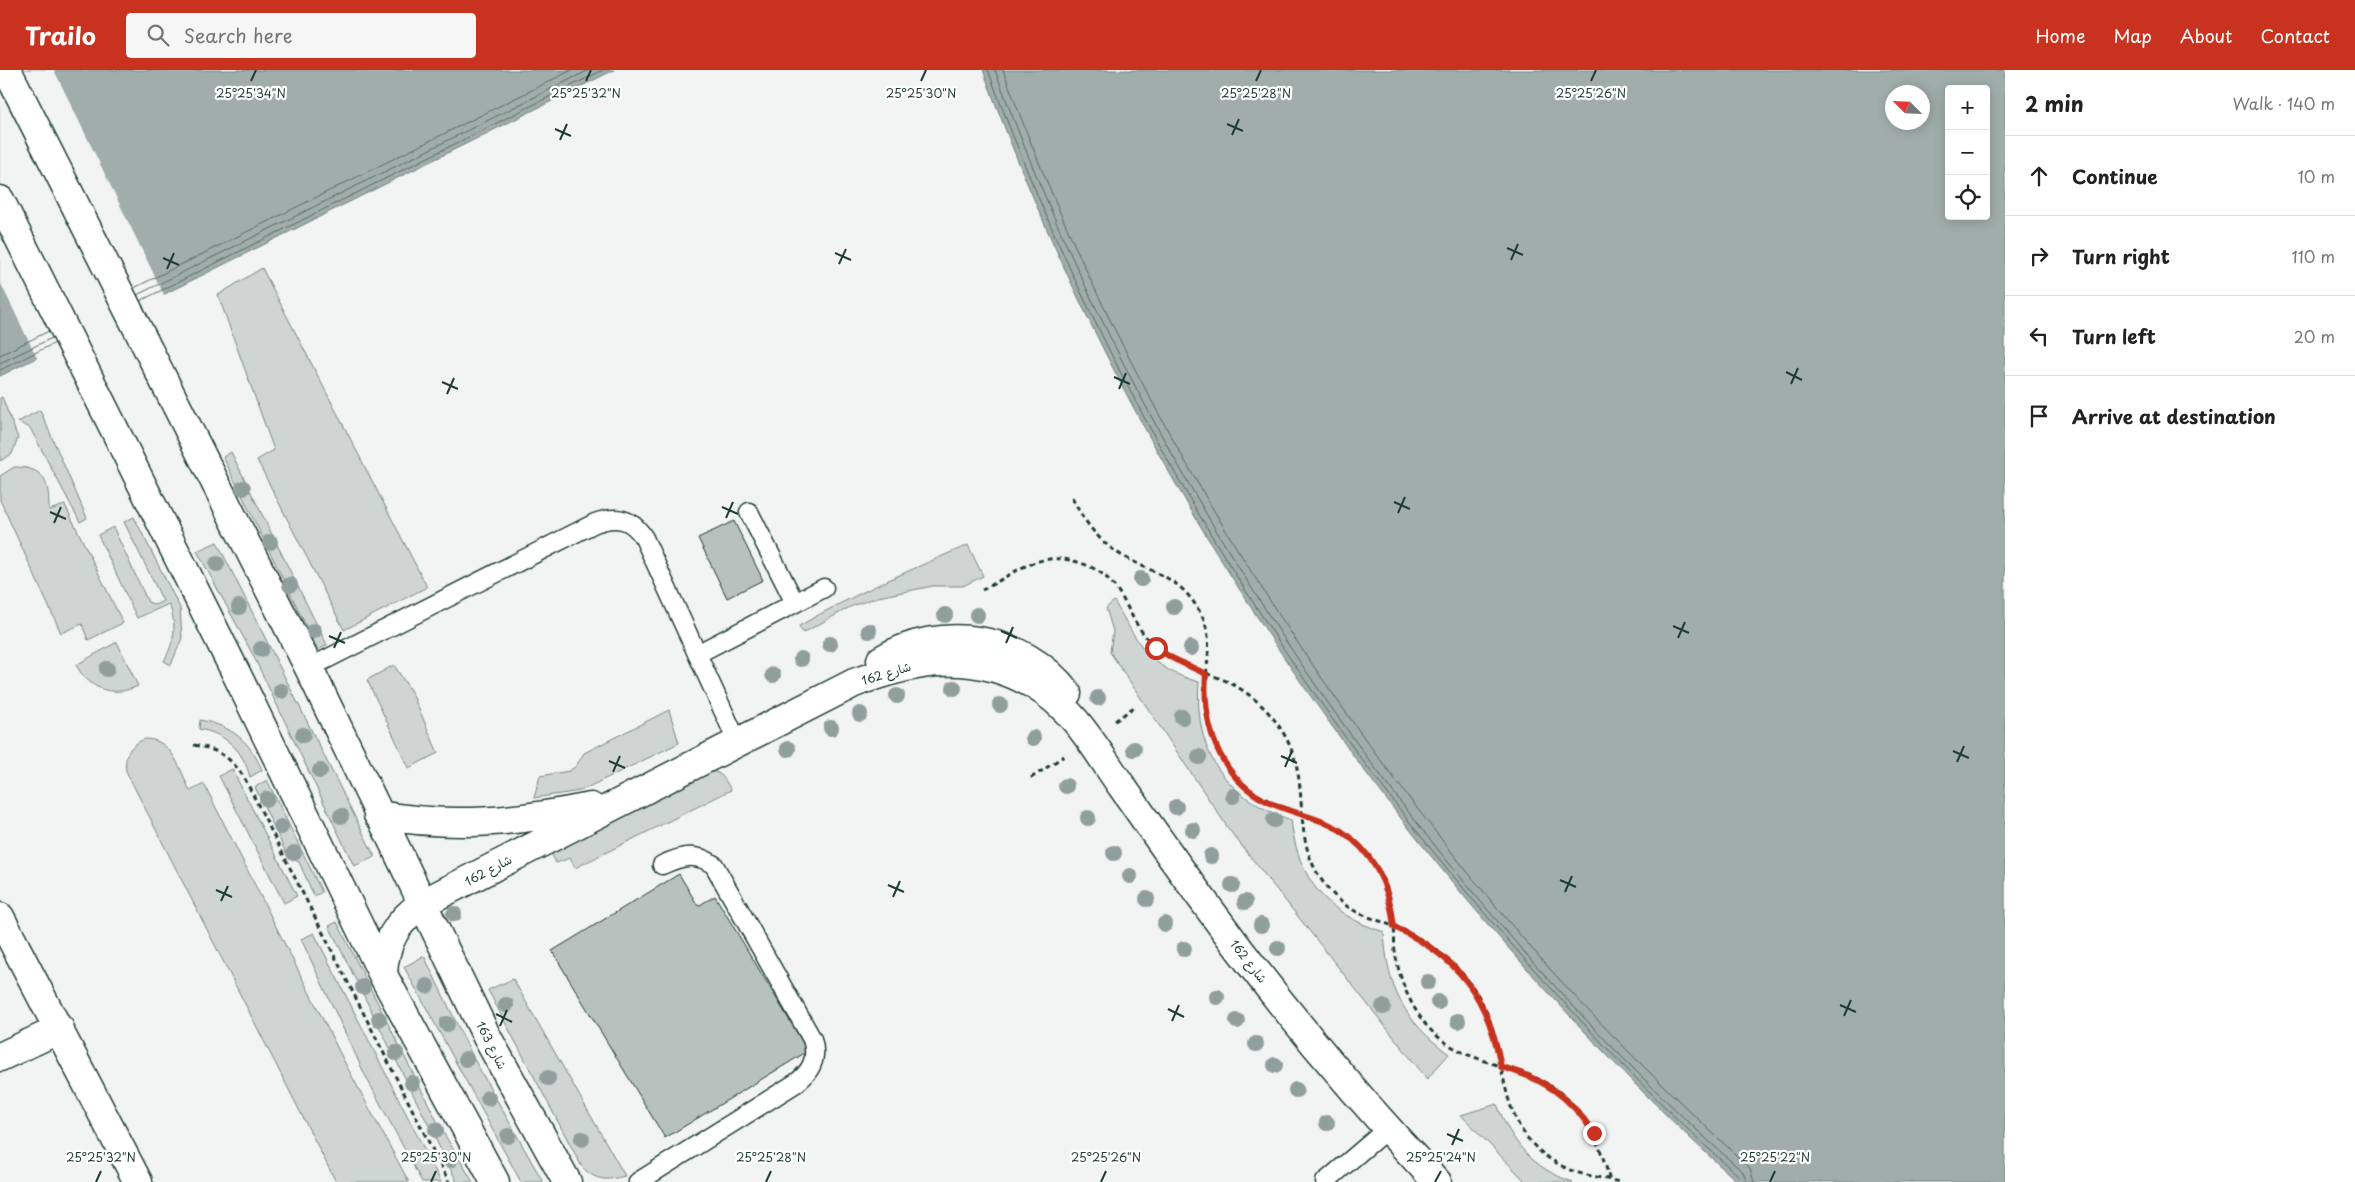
<!DOCTYPE html>
<meta charset="utf-8">
<style>
body{margin:0;font-family:"Playpen Sans","Playpen Sans Arabic",sans-serif;background:#f6f6f6;color:#222}
.controls{position:absolute;right:15px;top:15px;display:grid;overflow:hidden;border-radius:5px;box-shadow:0 2px 12px #0003}
.controls button{width:45px;height:45px;display:grid;place-items:center;padding:0;border:0;border-bottom:1px solid #e0e0e0;background:#fff;color:#222;font:25px sans-serif}
.compass{position:absolute;left:1885px;top:15px;width:45px;height:45px;border-radius:50%;background:#fff;box-shadow:0 2px 12px #0003;rotate:294deg}
.stop{position:absolute;width:15px;height:15px;margin:-11px;border:4px solid #c8321e;border-radius:50%;background:#fff}
.stop.end{background:#c8321e;border-color:#fff;box-shadow:0 1px 5px #0008}
.list{margin:0;padding:0;list-style:none}
h2{display:flex;justify-content:space-between;align-items:center;height:65px;margin:0;padding:0 20px;font-size:21px}
h2 small{font-size:16px;font-weight:400;color:#767676}
.list li{display:grid;grid-template-columns:32px 1fr auto;gap:15px;align-items:center;box-sizing:border-box;height:80px;padding:0 20px;border-top:1px solid #e0e0e0}
.list b{display:block;font-size:19px;white-space:nowrap}
.list em{font-size:16px;font-style:normal;color:#767676}
.icon{flex:none;width:28px;height:28px;fill:none;stroke:currentColor;stroke-width:2;stroke-linecap:round;stroke-linejoin:round}
.map{position:relative;flex:none;width:2005px;height:1112px;overflow:hidden}
header{display:flex;align-items:center;gap:30px;box-sizing:border-box;height:70px;padding:0 25px;background:#c8321e;color:#fff}
header strong{font-size:24px}
nav{display:flex;gap:28px;margin-inline-start:auto;font-size:18px}
.search{width:350px;height:45px;background:#f6f6f6;display:flex;align-items:center;gap:12px;box-sizing:border-box;padding:0 18px;border-radius:5px;color:#767676;font-size:19px}
main{display:flex}
aside{flex:1;background:#fff}
.map>svg:first-child{display:block}
.green{fill:#ced5d3;stroke:#768984}
.water{fill:#a1adaa;stroke:#6d807b;fill-rule:evenodd}
.pier{fill:#f2f3f3}
.lines{fill:none;stroke-linecap:round;stroke-linejoin:round}
.shore{stroke:#536a63;stroke-width:1}
.building{fill:#b7c1bd;stroke:#1f3d34}
.service-casing{stroke:#1f3d34;stroke-width:21}
.minor-casing{stroke:#1f3d34;stroke-width:31}
.path{stroke:#1f3d34;stroke-width:3;stroke-dasharray:5 4;stroke-linecap:butt}
.service{stroke:#fff;stroke-width:18}
.minor{stroke:#fff;stroke-width:28}
.tree{fill:#919f9c}
.route{stroke:#c8321e;stroke-width:6}
.ticks{fill:none;stroke:#1f3d34;stroke-width:2}
.labels{text-anchor:middle;dominant-baseline:central;stroke-width:4.5;stroke-linejoin:round;paint-order:stroke}
.street-label{font-size:12px;fill:#1f3d34;stroke:#fff}
.ticks-label{font-size:12px;text-anchor:middle;fill:#1f3d34;stroke:#fff;stroke-width:4.5;stroke-linejoin:round;paint-order:stroke}
</style>
<header>
<strong>Trailo</strong>
<div class="search"><svg class="icon" aria-label="search" viewBox="0 0 24 24"><circle cx="10" cy="10" r="6"/><path d="M15 15l6 6"/></svg>Search here</div>
<nav><a>Home</a><a>Map</a><a>About</a><a>Contact</a></nav>
</header>
<main>
<div class="map">
<svg width="2005" height="1112" viewBox="0 0 2005 1112">
<rect width="100%" height="100%" fill="#f2f3f3"/>
<filter id="ink" filterUnits="userSpaceOnUse"><feTurbulence type="fractalNoise" baseFrequency=".02" numOctaves="2"/><feDisplacementMap in="SourceGraphic" scale="10" xChannelSelector="R" yChannelSelector="G"/><feConvolveMatrix kernelMatrix="1 2 1 2 8 2 1 2 1" color-interpolation-filters="sRGB"/></filter>
<g filter="url(#ink)">
<path class="green" d="M262,198l165,319 -83,43 -87,-170 17,-10 -56,-155z
M2,327l16,41 -6,16 -12,7v-63z
M40,340l47,108 -7,4 -50,-94 -12,-6z
M231,382l96,193 -9,5 -95,-193z
M14,397c32,0 35,16 35,43l16,-5 58,118 -35,17 -6,-16 -21,9 -61,-133v-24z
M134,447l46,91 2,30 -11,27 -7,-4c11,-20 13,-36 5,-57l-32,14 -39,-83 15,-8 35,75 7,3 8,-4 -39,-79z
M217,472l158,315 -21,9 -101,-211 -56,-104z
M968,475l15,31 -20,10h-30l-55,11 -26,9 -49,27 -4,-7c55,-32 111,-56 169,-81z
M1114,531c25,43 34,67 85,81 -5,71 26,115 92,138 7,60 36,94 93,112 3,56 20,89 65,122l-22,25 -197,-248 -120,-179 3,-21 -7,-23z
M117,572l21,44c-26,12 -49,3 -62,-21z
M394,595l18,28 26,60 -29,15 -42,-88z
M669,640l10,33 -99,48 -46,7 6,-22 29,-5 7,-5 8,-13z
M200,650c32,6 50,21 62,50l-12,7c-7,-27 -24,-43 -51,-48z
M145,669c28,0 35,31 45,52l14,-7 143,283 62,115h-73l-210,-411c-2,-17 4,-26 19,-32z
M232,699l65,127 -13,7 -65,-127z
M709,701c13,0 16,9 22,19l-156,78 -5,-10 -14,5 -5,-10z
M267,710l55,112 -8,4 -15,-34 -11,-5 -33,-70z
M337,852l103,205 33,55h-16l-128,-256z
M314,863l127,249h-19l-57,-107 -64,-136z
M424,886l51,105 68,121h-22l-117,-215z
M513,909l112,197c-19,5 -29,5 -43,-9l-94,-177z
M1497,1034c14,38 36,65 76,78h-47l-65,-67z"/>
<path class="water" d="M0,0h614l-614,306z
M983,0h1022v1112h-267c-63,-56 -122,-116 -179,-178 -249,-269 -451,-589 -576,-934zM1949,19h37v127h-37zM1892,22h30v30h-30z"/>
<path class="pier" d="M0,0h54l111,227 -127,63 -38,-78z"/>
<g class="lines">
<path class="shore" d="M988,0c125,343 325,662 573,929 57,62 115,122 178,177l1,6
M995,0c149,409 422,813 748,1102l4,10
M1003,0c117,321 302,615 524,873 69,80 146,153 223,225l4,14
M134,218l438,-218
M137,225l452,-225
M140,231l463,-231
M0,285l49,-24
M0,293l52,-25
M0,300l55,-27"/>
</g>
<path class="building" d="M734,451l29,59 -36,18 -29,-60z
M679,804l19,32 17,-10 93,155 -143,87 -113,-187z"/>
<g class="lines">
<defs>
<path id="service" d="M749,442l46,91
M697,584l127,-66
M309,598l286,-145c21,-8 37,-5 49,15l93,203
M638,1112l158,-99c16,-12 22,-25 16,-44l-98,-174c-18,-13 -32,-9 -52,0
M1325,1112l62,-53"/>
<path id="minor" d="M7,0l302,598 178,369 80,145
M0,130l236,473 147,302 112,207
M881,590c60,-37 143,-24 186,33
M378,745c77,13 137,7 213,-8
M0,847l138,265
M383,905c1,-32 14,-54 40,-72l431,-220c62,-23 119,-34 180,2 41,24 62,65 89,103 27,39 54,77 82,115 71,98 149,191 232,279
M0,987l60,-28"/>
</defs>
<use href="#service" class="service-casing"/>
<use href="#minor" class="minor-casing"/>
<path class="path" d="M1072,428c12,23 26,43 49,57 35,21 59,19 81,61 10,20 6,40 4,61 -4,38 6,76 34,104 43,41 98,27 135,84 12,19 18,40 19,63 1,8 0,16 1,23 4,28 14,52 31,74 26,30 61,36 96,48 53,17 76,59 88,109
M982,520c29,-14 52,-37 87,-30 60,12 51,57 88,88 19,16 44,23 67,32 25,11 48,32 61,56 29,52 2,100 41,150 23,29 41,29 72,42 31,14 61,36 79,66 38,62 10,136 89,174 16,8 36,9 53,14
M1115,651l19,-14
M194,675c24,4 38,13 51,34l204,403
M1031,708l33,-22"/>
<use href="#service" class="service"/>
<use href="#minor" class="minor"/>
</g>
<g class="tree">
<circle cx="243" cy="418" r="8"/>
<circle cx="270" cy="472" r="8"/>
<circle cx="217" cy="494" r="8"/>
<circle cx="1141" cy="509" r="8"/>
<circle cx="290" cy="515" r="8"/>
<circle cx="239" cy="537" r="8"/>
<circle cx="1174" cy="537" r="8"/>
<circle cx="945" cy="545" r="8"/>
<circle cx="977" cy="545" r="8"/>
<circle cx="314" cy="561" r="8"/>
<circle cx="869" cy="561" r="8"/>
<circle cx="830" cy="574" r="8"/>
<circle cx="1191" cy="578" r="8"/>
<circle cx="261" cy="579" r="8"/>
<circle cx="801" cy="589" r="8"/>
<circle cx="107" cy="599" r="8"/>
<circle cx="773" cy="605" r="8"/>
<circle cx="954" cy="618" r="8"/>
<circle cx="281" cy="621" r="8"/>
<circle cx="897" cy="626" r="8"/>
<circle cx="1098" cy="628" r="8"/>
<circle cx="1000" cy="635" r="8"/>
<circle cx="860" cy="644" r="8"/>
<circle cx="1182" cy="647" r="8"/>
<circle cx="831" cy="658" r="8"/>
<circle cx="303" cy="665" r="8"/>
<circle cx="1033" cy="668" r="8"/>
<circle cx="788" cy="679" r="8"/>
<circle cx="1134" cy="679" r="8"/>
<circle cx="1199" cy="687" r="8"/>
<circle cx="320" cy="701" r="8"/>
<circle cx="1066" cy="716" r="8"/>
<circle cx="1233" cy="726" r="8"/>
<circle cx="267" cy="729" r="8"/>
<circle cx="1176" cy="737" r="8"/>
<circle cx="341" cy="746" r="8"/>
<circle cx="1088" cy="748" r="8"/>
<circle cx="1274" cy="750" r="8"/>
<circle cx="281" cy="757" r="8"/>
<circle cx="1193" cy="760" r="8"/>
<circle cx="294" cy="783" r="8"/>
<circle cx="1114" cy="783" r="8"/>
<circle cx="1211" cy="786" r="8"/>
<circle cx="1130" cy="806" r="8"/>
<circle cx="1232" cy="815" r="8"/>
<circle cx="1147" cy="829" r="8"/>
<circle cx="1245" cy="832" r="8"/>
<circle cx="454" cy="844" r="8"/>
<circle cx="1165" cy="854" r="8"/>
<circle cx="1261" cy="855" r="8"/>
<circle cx="1278" cy="878" r="8"/>
<circle cx="1184" cy="879" r="8"/>
<circle cx="1428" cy="912" r="8"/>
<circle cx="427" cy="916" r="8"/>
<circle cx="363" cy="917" r="8"/>
<circle cx="1217" cy="927" r="8"/>
<circle cx="1438" cy="932" r="8"/>
<circle cx="506" cy="935" r="8"/>
<circle cx="1383" cy="937" r="8"/>
<circle cx="379" cy="949" r="8"/>
<circle cx="1237" cy="951" r="8"/>
<circle cx="1458" cy="951" r="8"/>
<circle cx="447" cy="954" r="8"/>
<circle cx="1256" cy="974" r="8"/>
<circle cx="396" cy="983" r="8"/>
<circle cx="466" cy="989" r="8"/>
<circle cx="1275" cy="995" r="8"/>
<circle cx="548" cy="1008" r="8"/>
<circle cx="412" cy="1013" r="8"/>
<circle cx="1296" cy="1020" r="8"/>
<circle cx="488" cy="1028" r="8"/>
<circle cx="1327" cy="1053" r="8"/>
<circle cx="436" cy="1060" r="8"/>
<circle cx="508" cy="1066" r="8"/>
<circle cx="582" cy="1069" r="8"/>
<circle cx="450" cy="1090" r="8"/>
</g>
</g>
<g class="lines" filter="url(#ink)">
<path class="route" d="M1156,578l16,10 34,16c-4,56 16,112 74,133 20,8 41,11 60,23 34,22 50,58 54,97 64,29 95,71 107,140 44,12 68,29 93,66"/>
</g>
<path class="ticks" d="M251,11l5,-11M586,11l5,-11M921,11l5,-11M1256,11l5,-11M1591,11l5,-11M1227,54l16,7M555,59l16,7M1232,65l7,-16M560,70l7,-16M1507,178l16,7M835,183l16,7M163,188l16,7M1511,190l7,-16M839,194l7,-15M167,199l7,-16M1786,302l16,8M1114,307l16,7M442,312l16,7M1791,314l7,-16M1119,319l7,-16M447,324l7,-16M1394,432l16,7M722,437l16,7M50,442l16,7M1398,443l7,-16M726,448l7,-16M54,453l7,-16M1673,556l16,7M1001,561l16,7M329,566l16,7M1678,568l7,-16M1006,573l7,-16M334,578l7,-16M1953,681l16,7M1281,686l16,7M609,691l16,7M1957,692l7,-16M1285,697l7,-16M613,702l7,-16M1560,810l16,7M888,815l16,7M216,820l16,7M1565,822l7,-16M893,827l7,-16M221,831l7,-15M1840,935l16,7M1168,939l16,8M496,944l16,8M1844,946l7,-16M1172,951l7,-16M500,956l7,-16M1447,1064l16,7M1452,1075l7,-16M96,1112l5,-11M431,1112l5,-11M766,1112l5,-11M1101,1112l5,-11M1435,1112l6,-11M1770,1112l5,-11"/>
<g class="labels">
<g class="street-label">
<text transform="translate(886 603) rotate(-17)">شارع 162</text>
<text transform="translate(488 800) rotate(-28)">شارع 162</text>
<text transform="translate(1249 891) rotate(52)">شارع 162</text>
<text transform="translate(492 975) rotate(63)">شارع 163</text>
</g>
</g>
<g class="ticks-label">
<text x="251" y="28">25°25'34"N</text>
<text x="586" y="28">25°25'32"N</text>
<text x="921" y="28">25°25'30"N</text>
<text x="1256" y="28">25°25'28"N</text>
<text x="1591" y="28">25°25'26"N</text>
<text x="101" y="1092">25°25'32"N</text>
<text x="436" y="1092">25°25'30"N</text>
<text x="771" y="1092">25°25'28"N</text>
<text x="1106" y="1092">25°25'26"N</text>
<text x="1441" y="1092">25°25'24"N</text>
<text x="1775" y="1092">25°25'22"N</text>
</g>
</svg>
<div class="controls">
<button>+</button>
<button>−</button>
<button><svg class="icon" aria-label="locate" viewBox="0 0 24 24"><circle cx="12" cy="12" r="6"/><path d="M12 2v4M12 18v4M2 12h4M18 12h4"/></svg></button>
</div>
<svg class="compass" viewBox="-18 -18 36 36"><path d="M0-13l5 13h-10z" fill="#e53935"/><path d="M0 13l5-13h-10z" fill="#767676"/></svg>
<div class="stop" style="left:1156px;top:578px"></div>
<div class="stop end" style="left:1594px;top:1063px"></div>
</div>
<aside>
<h2>2 min<small>Walk · 140 m</small></h2>
<ul class="list">
<li><svg class="icon" aria-label="ahead" viewBox="0 0 24 24"><path d="M12 20V5M6 11l6-6 6 6"/></svg><div><b>Continue</b></div><em>10 m</em></li>
<li><svg class="icon" aria-label="right" viewBox="0 0 24 24"><path d="M7 20v-9h11M14 6l5 5-5 5"/></svg><div><b>Turn right</b></div><em>110 m</em></li>
<li><svg class="icon" aria-label="left" viewBox="0 0 24 24"><path d="M17 20v-9H6M10 6l-5 5 5 5"/></svg><div><b>Turn left</b></div><em>20 m</em></li>
<li><svg class="icon" aria-label="arrive" viewBox="0 0 24 24"><path d="M6 21V4h12l-3 4 3 4H6"/></svg><div><b>Arrive at destination</b></div></li>
</ul>
</aside>
</main>
